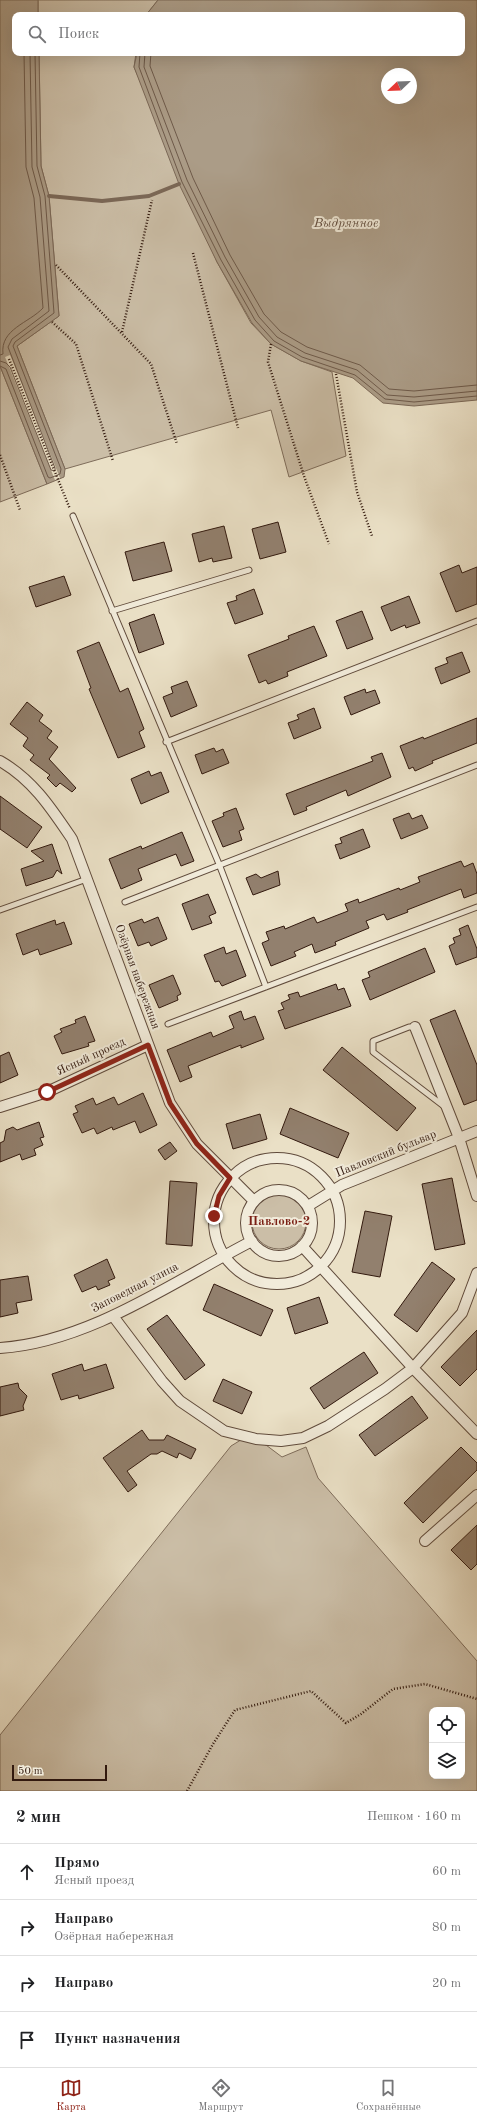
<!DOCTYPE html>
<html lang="ru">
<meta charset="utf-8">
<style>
body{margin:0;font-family:"Old Standard TT",serif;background:#f6f6f6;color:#202124}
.controls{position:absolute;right:12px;bottom:12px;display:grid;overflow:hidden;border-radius:8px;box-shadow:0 4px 16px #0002}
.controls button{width:36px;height:36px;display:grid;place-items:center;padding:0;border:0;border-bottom:1px solid #e0e0e0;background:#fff;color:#202124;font:20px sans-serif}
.compass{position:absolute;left:381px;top:68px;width:36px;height:36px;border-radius:50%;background:#fff;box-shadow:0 4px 16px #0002;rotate:247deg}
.scale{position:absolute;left:12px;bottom:10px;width:95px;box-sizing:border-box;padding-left:4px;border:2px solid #32190e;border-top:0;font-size:11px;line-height:14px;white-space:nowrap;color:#32190e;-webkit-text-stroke:3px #f1ebda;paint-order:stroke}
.stop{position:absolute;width:12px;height:12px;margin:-9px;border:3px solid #8f2418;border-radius:50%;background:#fff}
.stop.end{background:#8f2418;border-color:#fff;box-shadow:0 1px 4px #0008}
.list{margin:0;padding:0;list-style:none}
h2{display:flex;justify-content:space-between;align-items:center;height:52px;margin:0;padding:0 16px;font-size:17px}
h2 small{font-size:13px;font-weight:400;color:#757577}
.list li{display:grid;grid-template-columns:26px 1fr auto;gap:12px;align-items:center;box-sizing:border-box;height:56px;padding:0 16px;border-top:1px solid #e0e0e0}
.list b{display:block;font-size:15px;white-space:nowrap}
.list p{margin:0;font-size:13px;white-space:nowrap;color:#757577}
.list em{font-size:13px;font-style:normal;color:#757577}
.icon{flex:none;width:22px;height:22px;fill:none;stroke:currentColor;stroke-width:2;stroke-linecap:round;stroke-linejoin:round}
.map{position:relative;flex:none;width:477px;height:1791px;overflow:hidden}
.search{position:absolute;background:#fff;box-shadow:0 4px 16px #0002;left:12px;right:12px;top:12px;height:44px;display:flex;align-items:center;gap:10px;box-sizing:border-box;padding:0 14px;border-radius:8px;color:#757577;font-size:15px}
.sheet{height:276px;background:#fff}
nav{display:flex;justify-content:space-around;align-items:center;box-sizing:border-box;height:56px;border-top:1px solid #e0e0e0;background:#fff;font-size:11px;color:#757577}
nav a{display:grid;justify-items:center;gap:2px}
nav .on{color:#8f2418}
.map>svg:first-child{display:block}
.green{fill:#cbbea7;stroke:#7e6c5a;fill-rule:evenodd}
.water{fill:#ab9c87;stroke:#7b6857;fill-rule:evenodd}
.pier{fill:#eae0c6}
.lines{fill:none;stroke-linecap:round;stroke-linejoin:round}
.shore{stroke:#6e5a4a;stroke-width:1}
.stream{stroke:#7b6857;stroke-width:4}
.building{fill:#92806e;stroke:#32190e}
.lane-casing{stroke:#604b3c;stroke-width:7}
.street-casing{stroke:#604b3c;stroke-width:12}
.path{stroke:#32190e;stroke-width:2.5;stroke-dasharray:1 2;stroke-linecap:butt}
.lane{stroke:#f1ebda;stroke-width:5}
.street{stroke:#f1ebda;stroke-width:10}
.route{stroke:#8f2418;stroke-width:5}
.labels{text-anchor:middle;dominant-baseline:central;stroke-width:4;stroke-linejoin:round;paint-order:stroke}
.street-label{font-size:12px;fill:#32190e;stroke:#f1ebda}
.water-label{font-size:13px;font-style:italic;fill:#624d3e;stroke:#f1ebda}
.neighbourhood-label{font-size:13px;font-weight:bold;fill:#7a1f14;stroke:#f1ebda}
</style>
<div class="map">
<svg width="477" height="1791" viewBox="0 0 477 1791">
<rect width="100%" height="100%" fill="#eae0c6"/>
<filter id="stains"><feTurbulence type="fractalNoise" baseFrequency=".005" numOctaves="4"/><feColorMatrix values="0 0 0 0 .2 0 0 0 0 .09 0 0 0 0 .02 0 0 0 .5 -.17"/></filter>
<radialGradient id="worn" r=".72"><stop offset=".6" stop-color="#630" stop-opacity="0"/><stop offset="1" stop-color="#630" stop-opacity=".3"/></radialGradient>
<path class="green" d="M38,0h120l-12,15h-108z
M39,53h97l-2,14 83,195 34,61 20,21 30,17 31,11 14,84 -57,21 -18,-67 -206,59 -48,-123 42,-30 -10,-120 -8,-30z
M0,366l47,118 -47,18z
M252 1222a27 27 0 1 1 54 0a27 27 0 1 1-54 0Z
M244,1438l22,7 16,12 24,-10 12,31 159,183v130h-477v-56l231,-289zM432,1710h30v66h-30z"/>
<path class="water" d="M0,0h38v15h-23v38h24l2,113 8,30 10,120 -42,30 48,123 -1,8 -17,7 -47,-118z
M158,0h319v400l-63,6 -31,-3 -30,-25 -52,-17 -30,-17 -19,-21 -35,-61 -38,-78 -45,-117 3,-14h325v-38h-316zM387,74h24v24h-24z"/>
<path class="pier" d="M10,355l50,123 -5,2 -50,-123z"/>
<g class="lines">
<path class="shore" d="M140,53l-1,14 43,115 39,78 34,60 19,21 28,16 53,18 30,24 29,3 63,-6
M145,53l-1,14 43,113 38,77 34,60 18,20 28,16 52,17 30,25 27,2 63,-6
M151,53l-1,13 43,112 37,77 34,59 17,18 26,15 53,18 29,24 25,2 63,-6
M0,355l3,-1c-3,-25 26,-31 40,-46l-9,-110 -8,-31 -2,-114
M0,361l6,2 4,4 41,103 4,1v-3l-47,-121 4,-8 37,-28 -9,-114 -8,-30 -2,-114
M0,366l6,3 42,108 2,1 10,-4 1,-5 -48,-123 2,-4 39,-29 -9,-117 -8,-30 -2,-113"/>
<path class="stream" d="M49,196l53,5 47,-5 30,-12"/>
</g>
<path class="building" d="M278,522l8,30 -26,7 -8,-30z
M224,526l8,32 -19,4 -1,-4 -13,4 -7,-28z
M164,542l8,29 -39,10 -8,-29z
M459,565l3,8 15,-6v37l-21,8 -16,-39z
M64,576l7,19 -35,12 -7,-20z
M254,589l9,25 -28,10 -8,-21 10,-3 -1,-4z
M409,596l11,27 -14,5 -1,-3 -14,6 -10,-24z
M362,611l11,28 -26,10 -11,-28z
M154,614l10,30 -25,9 -10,-30z
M314,626l13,30 -40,16 1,4 -20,8 -2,-4 -7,3 -11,-28 41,-16 -1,-3z
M99,642l21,50 8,-4 16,41 -5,3 6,15 -27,11 -29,-69 2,-1 -14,-37z
M462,652l8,20 -29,12 -6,-16 13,-5 -2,-5z
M187,681l10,25 -26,11 -8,-20 10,-4 -2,-6z
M365,689l1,4 9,-3 5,13 -29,12 -7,-18z
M27,702l16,13 -4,6 13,10 -5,7 11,9 -9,12 27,29 -4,4 -12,-9 -4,4 -9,-9 3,-3 -20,-15 4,-5 -11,-9 5,-8 -18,-14z
M314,708l7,20 -27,11 -6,-16 11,-4 -2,-4z
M477,718v25l-45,18 1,2 -18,8 -2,-4 -4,2 -9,-23 23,-9 1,2z
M214,748l2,4 7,-3 6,14 -27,11 -7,-19z
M382,753l9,24 -43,19 -2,-6 -40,17 1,3 -13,5 -8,-21 87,-33 -2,-4z
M149,771l2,5 10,-4 8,20 -28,12 -10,-25z
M0,796l42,31 -15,21 -27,-19z
M236,808l8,21 -5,2 3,9 -19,7 -11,-26 12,-5 -1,-3z
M409,813l3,6 10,-4 6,13 -27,11 -8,-20z
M363,829l7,18 -30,12 -5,-14 7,-2 -2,-5z
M182,832l12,29 -13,5 -5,-12 -13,5 -25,10 4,11 -21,9 -12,-30 32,-13 1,3z
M52,844l10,30 -5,-4 -4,7 -27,9 -5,-17 23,-8 -13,-10z
M461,861l3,6 9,-4 4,11v19l-13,5 -3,-9 -54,21 1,2 -21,8 -3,-6 -18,7 3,7 -34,14 1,3 -21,8 -3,-9 -18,8 2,4 -25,10 -9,-23 7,-3 -3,-8 18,-6 1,3 29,-12 3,6 31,-12 -3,-7 13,-5 1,4 40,-15 1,2 20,-8 -2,-5z
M278,871l2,14 -27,10 -7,-17 10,-4 5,4z
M208,894l8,19 -7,3 3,7 -20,7 -10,-26z
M158,917l9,22 -16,7 -2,-4 -11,4 -9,-22 13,-5 2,4z
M55,920l1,5 8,-3 8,22 -32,11 -2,-6 -15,6 -7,-21z
M468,925l9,24v8l-21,8 -7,-19 6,-3 -2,-5 8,-3 -2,-6z
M224,947l2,7 10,-4 10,26 -24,10 -3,-5 -4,1 -11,-27z
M425,948l10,24 -65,28 -8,-20 8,-3 -2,-5z
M173,975l8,19 -4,2 1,4 -19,8 -10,-23z
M336,984l2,6 6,-2 7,18 -66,23 -7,-18 6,-2 -3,-6 9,-4 -2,-4 10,-3 2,5z
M455,1010l22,55v35l-13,5 -34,-85z
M241,1011l3,9 11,-4 9,23 -23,9v-3l-53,21 4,11 -12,5 -13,-32 44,-18 2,5 21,-9 -5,-12z
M85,1016l10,25 -7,2 1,3 -27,8 -8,-18 8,-4 -2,-3 16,-6 -1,-3z
M342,1047l74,61 -19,23 -74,-61z
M9,1052l9,23 -18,8v-27z
M143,1093l14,32 -17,8 -5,-12 -22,9 -1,-3 -15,7 -3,-6 -12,5 -9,-19 5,-2 -3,-6 18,-8 3,7 18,-8 4,8z
M290,1108l59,25 -11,25 -58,-24z
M260,1114l7,25 -34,10 -7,-25z
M39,1122l5,15 -4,1 3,7 -9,4 2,6 -14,5 -2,-6 -20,8v-19l4,-2 2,-11 7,-3 4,3z
M170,1142l7,9 -12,9 -7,-10z
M452,1178l13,66 -30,6 -13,-66z
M170,1181l27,2 -5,63 -26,-2z
M365,1211l27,5 -12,61 -28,-5z
M107,1259l8,19 -7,3 2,4 -12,5 -2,-4 -14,6 -8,-17z
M432,1262l23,17 -38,53 -23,-17z
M28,1276l4,24 -16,3 2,10 -18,4v-37z
M214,1284l59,26 -12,26 -58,-26z
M319,1297l9,26 -33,11 -8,-26z
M167,1315l38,50 -20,15 -38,-51z
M477,1330v39l-17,17 -19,-19z
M364,1352l14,21 -54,36 -14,-21z
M82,1364l2,7 22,-7 8,24 -35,11 -1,-4 -17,5 -9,-26z
M223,1379l29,13 -10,22 -29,-13z
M18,1383l1,5 8,8 -4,10 1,4 -24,6v-29z
M412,1396l16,22 -53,38 -16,-21z
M142,1430l7,10h15l3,-5 29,14 -5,10 -12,-6 -2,5 -15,-7 -5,3h-6l-24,17 10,14 -9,7 -25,-34z
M461,1447l16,16v7l-54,53 -19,-20z
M477,1525v39l-6,6 -20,-20z"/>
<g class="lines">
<defs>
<path id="lane" d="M73,516l146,348 47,123
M112,611l137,-41
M166,742l311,-121
M125,902l352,-137
M0,910l87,-31
M168,1024l309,-117
M415,1027h-6l-36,14v11l72,55"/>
<path id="street" d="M0,761c33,19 51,47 72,78l98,264 27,41 57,57
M415,1027l44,111 18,58
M0,1107l47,-15 101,-47
M214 1221a63 63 0 1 1 126 0a63 63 0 1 1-126 0Z
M246 1223a33 33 0 1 1 66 0a33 33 0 1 1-66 0Z
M308,1206l34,-21 135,-54
M302,1246l111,122 64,66
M113,1316l49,65 18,20 44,30 32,8 25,2 22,-3 25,-12 57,-37 28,-21 49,-55 15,-40
M0,1348c90,-6 174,-67 252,-107
M425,1541l52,-46"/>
</defs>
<use href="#lane" class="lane-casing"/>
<use href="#street" class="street-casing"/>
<path class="path" d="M193,253l45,175
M56,265l95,99 26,80
M52,322l24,22 37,117
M122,332l30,-132
M271,344l-3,18 36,114 25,68
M9,359l61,150
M336,374l21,118 15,44
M0,455l20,55
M187,1791l26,-47 22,-34 76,-19 35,32 15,-9 32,-25 32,-5 52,15"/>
<use href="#lane" class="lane"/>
<use href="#street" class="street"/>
</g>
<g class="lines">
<path class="route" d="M47,1092l101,-47 22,58 27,41 33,34 -11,18 -5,20"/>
</g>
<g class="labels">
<g class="street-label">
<text transform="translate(137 977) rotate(70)">Озёрная набережная</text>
<text transform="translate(91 1057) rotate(-25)">Ясный проезд</text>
<text transform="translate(386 1154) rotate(-22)">Павловский бульвар</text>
<text transform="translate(135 1288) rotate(-27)">Заповедная улица</text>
</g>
<g class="water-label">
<text x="346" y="223">Выдрянное</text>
</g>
<g class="neighbourhood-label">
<text x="279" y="1221">Павлово-2</text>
</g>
</g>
<rect width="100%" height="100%" filter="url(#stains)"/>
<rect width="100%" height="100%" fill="url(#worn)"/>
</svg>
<div class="controls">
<button><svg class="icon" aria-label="locate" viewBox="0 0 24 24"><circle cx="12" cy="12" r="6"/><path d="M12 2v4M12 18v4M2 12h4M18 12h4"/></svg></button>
<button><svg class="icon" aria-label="layers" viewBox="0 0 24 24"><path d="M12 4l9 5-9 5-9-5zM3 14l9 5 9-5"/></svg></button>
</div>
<svg class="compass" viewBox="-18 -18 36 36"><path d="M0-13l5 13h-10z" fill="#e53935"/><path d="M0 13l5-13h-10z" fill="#757577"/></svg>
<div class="scale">50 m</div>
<div class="stop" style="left:47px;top:1092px"></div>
<div class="stop end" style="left:214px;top:1216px"></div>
<div class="search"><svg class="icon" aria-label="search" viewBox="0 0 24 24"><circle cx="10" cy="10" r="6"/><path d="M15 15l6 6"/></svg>Поиск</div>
</div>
<section class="sheet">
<h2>2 мин<small>Пешком · 160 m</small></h2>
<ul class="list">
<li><svg class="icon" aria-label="ahead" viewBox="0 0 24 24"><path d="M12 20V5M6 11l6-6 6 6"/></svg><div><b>Прямо</b><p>Ясный проезд</p></div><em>60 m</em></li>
<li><svg class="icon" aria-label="right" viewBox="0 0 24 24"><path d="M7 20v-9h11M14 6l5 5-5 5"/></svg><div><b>Направо</b><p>Озёрная набережная</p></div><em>80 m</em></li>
<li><svg class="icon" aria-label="right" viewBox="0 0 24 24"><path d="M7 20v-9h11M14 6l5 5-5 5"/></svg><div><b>Направо</b></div><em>20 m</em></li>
<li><svg class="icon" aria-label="arrive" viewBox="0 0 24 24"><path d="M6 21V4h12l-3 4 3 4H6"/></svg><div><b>Пункт назначения</b></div></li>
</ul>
</section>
<nav>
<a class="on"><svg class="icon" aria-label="map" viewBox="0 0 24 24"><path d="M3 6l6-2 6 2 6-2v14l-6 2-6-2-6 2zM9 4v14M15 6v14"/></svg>Карта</a>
<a><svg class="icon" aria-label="directions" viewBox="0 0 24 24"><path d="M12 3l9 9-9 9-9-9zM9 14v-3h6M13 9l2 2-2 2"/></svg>Маршрут</a>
<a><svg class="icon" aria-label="saved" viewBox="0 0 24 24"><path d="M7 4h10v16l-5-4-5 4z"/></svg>Сохранённые</a>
</nav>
